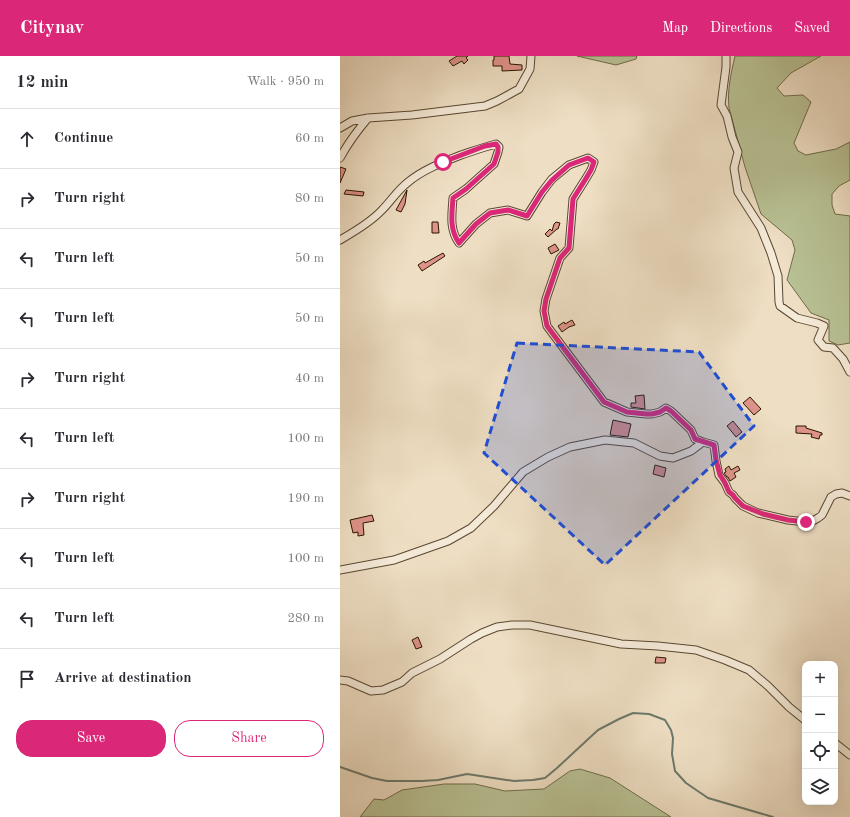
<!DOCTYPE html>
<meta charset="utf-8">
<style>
body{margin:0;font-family:"Old Standard TT",serif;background:#f2f2f3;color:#2b2b33}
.controls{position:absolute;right:12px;bottom:12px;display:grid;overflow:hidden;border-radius:8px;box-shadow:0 4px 16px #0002}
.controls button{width:36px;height:36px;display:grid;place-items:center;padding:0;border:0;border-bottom:1px solid #e1e1e2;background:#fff;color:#2b2b33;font:20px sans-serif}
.stop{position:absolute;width:12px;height:12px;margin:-9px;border:3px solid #db2777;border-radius:50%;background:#fff}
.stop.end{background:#db2777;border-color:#fff;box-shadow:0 1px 4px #0008}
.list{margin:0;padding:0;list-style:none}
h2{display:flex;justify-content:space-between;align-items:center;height:52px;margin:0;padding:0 16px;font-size:17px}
h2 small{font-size:13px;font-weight:400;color:#7c7c81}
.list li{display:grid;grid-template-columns:26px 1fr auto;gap:12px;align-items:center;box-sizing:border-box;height:60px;padding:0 16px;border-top:1px solid #e1e1e2}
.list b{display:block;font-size:15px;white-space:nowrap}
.list em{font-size:13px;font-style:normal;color:#7c7c81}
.actions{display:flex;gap:8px;padding:12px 16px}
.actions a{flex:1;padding:9px 0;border:1px solid #db2777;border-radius:16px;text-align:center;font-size:14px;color:#db2777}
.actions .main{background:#db2777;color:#fff}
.icon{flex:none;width:22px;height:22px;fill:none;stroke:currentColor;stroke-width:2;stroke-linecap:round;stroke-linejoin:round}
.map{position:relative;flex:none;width:510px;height:761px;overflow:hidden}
header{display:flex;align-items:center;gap:24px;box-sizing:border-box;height:56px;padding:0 20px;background:#db2777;color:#fff}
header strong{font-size:19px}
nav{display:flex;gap:22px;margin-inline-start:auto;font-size:14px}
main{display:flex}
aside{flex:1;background:#fff}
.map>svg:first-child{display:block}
.green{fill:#b8c194;stroke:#706b4a}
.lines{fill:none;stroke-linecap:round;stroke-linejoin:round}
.stream{stroke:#6c796b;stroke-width:2}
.building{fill:#de9389;stroke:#291500}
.minor-casing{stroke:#5a4731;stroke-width:9}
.minor{stroke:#f4ead8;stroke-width:7}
.route{stroke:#db2777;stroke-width:5}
.marked{fill:#1d4ed8;fill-opacity:0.2;stroke:#1d4ed8;stroke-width:3;stroke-dasharray:8 5;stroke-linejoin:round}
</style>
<header>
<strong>Citynav</strong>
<nav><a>Map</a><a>Directions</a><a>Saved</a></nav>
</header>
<main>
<aside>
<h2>12 min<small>Walk · 950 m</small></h2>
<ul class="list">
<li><svg class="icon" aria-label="ahead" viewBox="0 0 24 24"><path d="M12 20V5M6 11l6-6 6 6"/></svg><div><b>Continue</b></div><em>60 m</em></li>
<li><svg class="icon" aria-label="right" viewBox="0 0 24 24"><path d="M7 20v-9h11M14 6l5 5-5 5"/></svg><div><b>Turn right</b></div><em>80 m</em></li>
<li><svg class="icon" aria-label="left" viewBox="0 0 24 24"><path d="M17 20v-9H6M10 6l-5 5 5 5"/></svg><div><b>Turn left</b></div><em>50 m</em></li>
<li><svg class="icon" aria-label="left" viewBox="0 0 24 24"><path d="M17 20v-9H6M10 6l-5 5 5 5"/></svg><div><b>Turn left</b></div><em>50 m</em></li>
<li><svg class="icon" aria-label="right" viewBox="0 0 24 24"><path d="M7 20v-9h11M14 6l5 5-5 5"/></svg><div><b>Turn right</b></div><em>40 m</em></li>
<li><svg class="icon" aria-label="left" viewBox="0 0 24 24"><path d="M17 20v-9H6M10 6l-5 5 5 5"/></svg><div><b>Turn left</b></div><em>100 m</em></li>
<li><svg class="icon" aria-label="right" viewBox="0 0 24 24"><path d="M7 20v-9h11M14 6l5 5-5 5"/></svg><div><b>Turn right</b></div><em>190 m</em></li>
<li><svg class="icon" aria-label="left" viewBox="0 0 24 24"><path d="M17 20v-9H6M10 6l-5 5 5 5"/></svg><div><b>Turn left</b></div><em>100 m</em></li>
<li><svg class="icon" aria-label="left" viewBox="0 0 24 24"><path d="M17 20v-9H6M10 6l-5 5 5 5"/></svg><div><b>Turn left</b></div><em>280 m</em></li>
<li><svg class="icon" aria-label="arrive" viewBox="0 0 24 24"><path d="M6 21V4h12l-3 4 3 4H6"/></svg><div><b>Arrive at destination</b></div></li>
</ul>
<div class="actions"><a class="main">Save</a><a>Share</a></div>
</aside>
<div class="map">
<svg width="510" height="761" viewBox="0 0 510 761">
<rect width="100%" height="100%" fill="#eedec3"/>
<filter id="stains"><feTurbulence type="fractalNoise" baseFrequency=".005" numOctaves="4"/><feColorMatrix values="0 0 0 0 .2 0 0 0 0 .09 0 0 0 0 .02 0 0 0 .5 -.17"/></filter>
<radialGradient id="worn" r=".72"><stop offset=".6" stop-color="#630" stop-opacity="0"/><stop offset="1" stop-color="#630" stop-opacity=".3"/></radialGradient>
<path class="green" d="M237,0h60l-1,3 -20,6z
M395,0h86l-30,17 -14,15 7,8 19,-1 8,7 -17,41 4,8 8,4 30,-6 14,-7v38l-11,6 -7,8v11l3,9 15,2v127l-12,2 -9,-4v-21l-18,-7 -24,-33 8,-30 -3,-10 -31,-26 -16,-47 -16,-59c-2,-18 2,-34 6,-52z
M240,713l30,9 61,39h-311l14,-18 10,1 18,-10 42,-6h31l30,7 39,-2 26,-18z"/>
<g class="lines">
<path class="stream" d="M0,711l32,11 15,3h35l16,-1 29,-6 47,7 19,-1 12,-2 12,-10 41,-38 21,-11 14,-6 16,1 16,6 6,10 2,8 -1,16 3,17 11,12 22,15 65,19"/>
</g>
<path class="building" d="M117,0h11l-2,2 2,2 -4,4 -2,-3 -9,5 -4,-5z
M154,0h15l1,8 12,1v5l-20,1v-5h-9v-6h1z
M0,111l6,2 -6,14z
M6,134l18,2 -1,4 -19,-2z
M67,134l-2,14 -4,8 -5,-2z
M92,166h6l1,11h-7z
M216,166l4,1 -2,6h-1l-9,8 -3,-3 5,-5 2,2 2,-7z
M215,188l4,6 -8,4 -3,-6z
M103,197l2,3 -23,15 -4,-6 6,-4 1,2z
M232,264l3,5 -6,2 -7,5 -4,-6 6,-4 1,2z
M304,339l1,14 -14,-2v-4h5l-1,-7z
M410,341l11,12 -7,6 -11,-12z
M273,364l18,4 -3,13 -18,-2z
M393,365l9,11 -6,5 -9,-11z
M456,370h10v2l16,5v2h-2l-1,4 -8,-2 1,-3 -16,-1z
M315,409l11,3 -2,9 -11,-3z
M389,410l2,4 7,-4 2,4 -6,3 2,4 -6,4 -2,-4h-1l-3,-4 2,-1 -1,-3z
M32,459l2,6 -11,2 1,12 -6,1v-4l-5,1 -3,-13z
M78,581l4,10 -6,2 -4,-9z
M316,601l10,1 -1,5h-10z"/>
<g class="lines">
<defs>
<path id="minor" d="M386,0v11l-5,38 6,11 5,21 6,15 -4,16 4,24 23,36 10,25 7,23 1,26 1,4 17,12 20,5 7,3 -6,14 6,7 9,1 10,11 7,13
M0,72l12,-7 16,-3 44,-3 73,-9 12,-5 22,-12 11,-20 1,-13
M0,102c8,-15 17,-27 28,-40
M0,184c14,-8 31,-18 42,-30 9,-9 15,-19 25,-27 15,-13 36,-21 54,-28 12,-4 23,-8 35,-11l3,3 -1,5 -4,12 -28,25 -13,9c-1,16 -4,31 6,45l17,-19 14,-11 18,-3 19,6 15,-24 10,-13 17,-14 19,-7 6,4 -3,8 -6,10 -7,11 -5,8 -4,49 -9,10 -14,41 -2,12 3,15 57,76 23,10 19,2h6l8,-2 6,-4 5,3 20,19 4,9 8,3
M0,514l54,-10 54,-19 23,-13 23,-22 29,-34 25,-15 22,-10 35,-7 29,3 26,13 13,2 18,-7 12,-9 11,3 2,16 3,14 6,8 4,9 4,3 2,3 8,8 15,7 30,7 18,2h5l7,-4 4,-3 9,-18 5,-3 6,-1 8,3
M0,624l8,1 23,10 12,-1 19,-8 10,-9 28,-14 31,-20 11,-6 15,-6 15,-2h18l91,19 37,2 38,4 29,10 24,10 19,16 21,21 16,13
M495,687l15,12"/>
</defs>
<use href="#minor" class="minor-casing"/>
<use href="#minor" class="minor"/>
</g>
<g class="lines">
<path class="route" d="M103,106l42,-16 11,-2 2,3v5l-4,12 -28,25 -13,9c-1,15 -4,31 6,45l17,-19 14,-11 18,-3 19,6 15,-24 10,-12 17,-15 19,-7 6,4 -3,8 -6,10 -7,11 -5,8 -4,49 -9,10 -14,41 -2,12 3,15 57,76 23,10 19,2h6l8,-2 6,-4 5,3 20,19 4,9 19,6 2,15 4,15 5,8 4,9 4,3 2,3 8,8 20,8 25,6 18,2"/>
</g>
<path class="marked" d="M177,287l182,9 55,74 -149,139 -121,-112z"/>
<rect width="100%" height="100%" filter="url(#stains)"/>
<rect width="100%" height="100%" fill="url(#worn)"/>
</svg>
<div class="controls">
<button>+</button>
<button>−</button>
<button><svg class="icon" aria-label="locate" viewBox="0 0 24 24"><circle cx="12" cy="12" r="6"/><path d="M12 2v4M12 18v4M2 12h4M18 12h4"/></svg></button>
<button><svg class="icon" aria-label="layers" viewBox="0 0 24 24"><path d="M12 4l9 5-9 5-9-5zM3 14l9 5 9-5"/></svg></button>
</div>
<div class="stop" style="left:103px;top:106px"></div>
<div class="stop end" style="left:466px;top:466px"></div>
</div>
</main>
